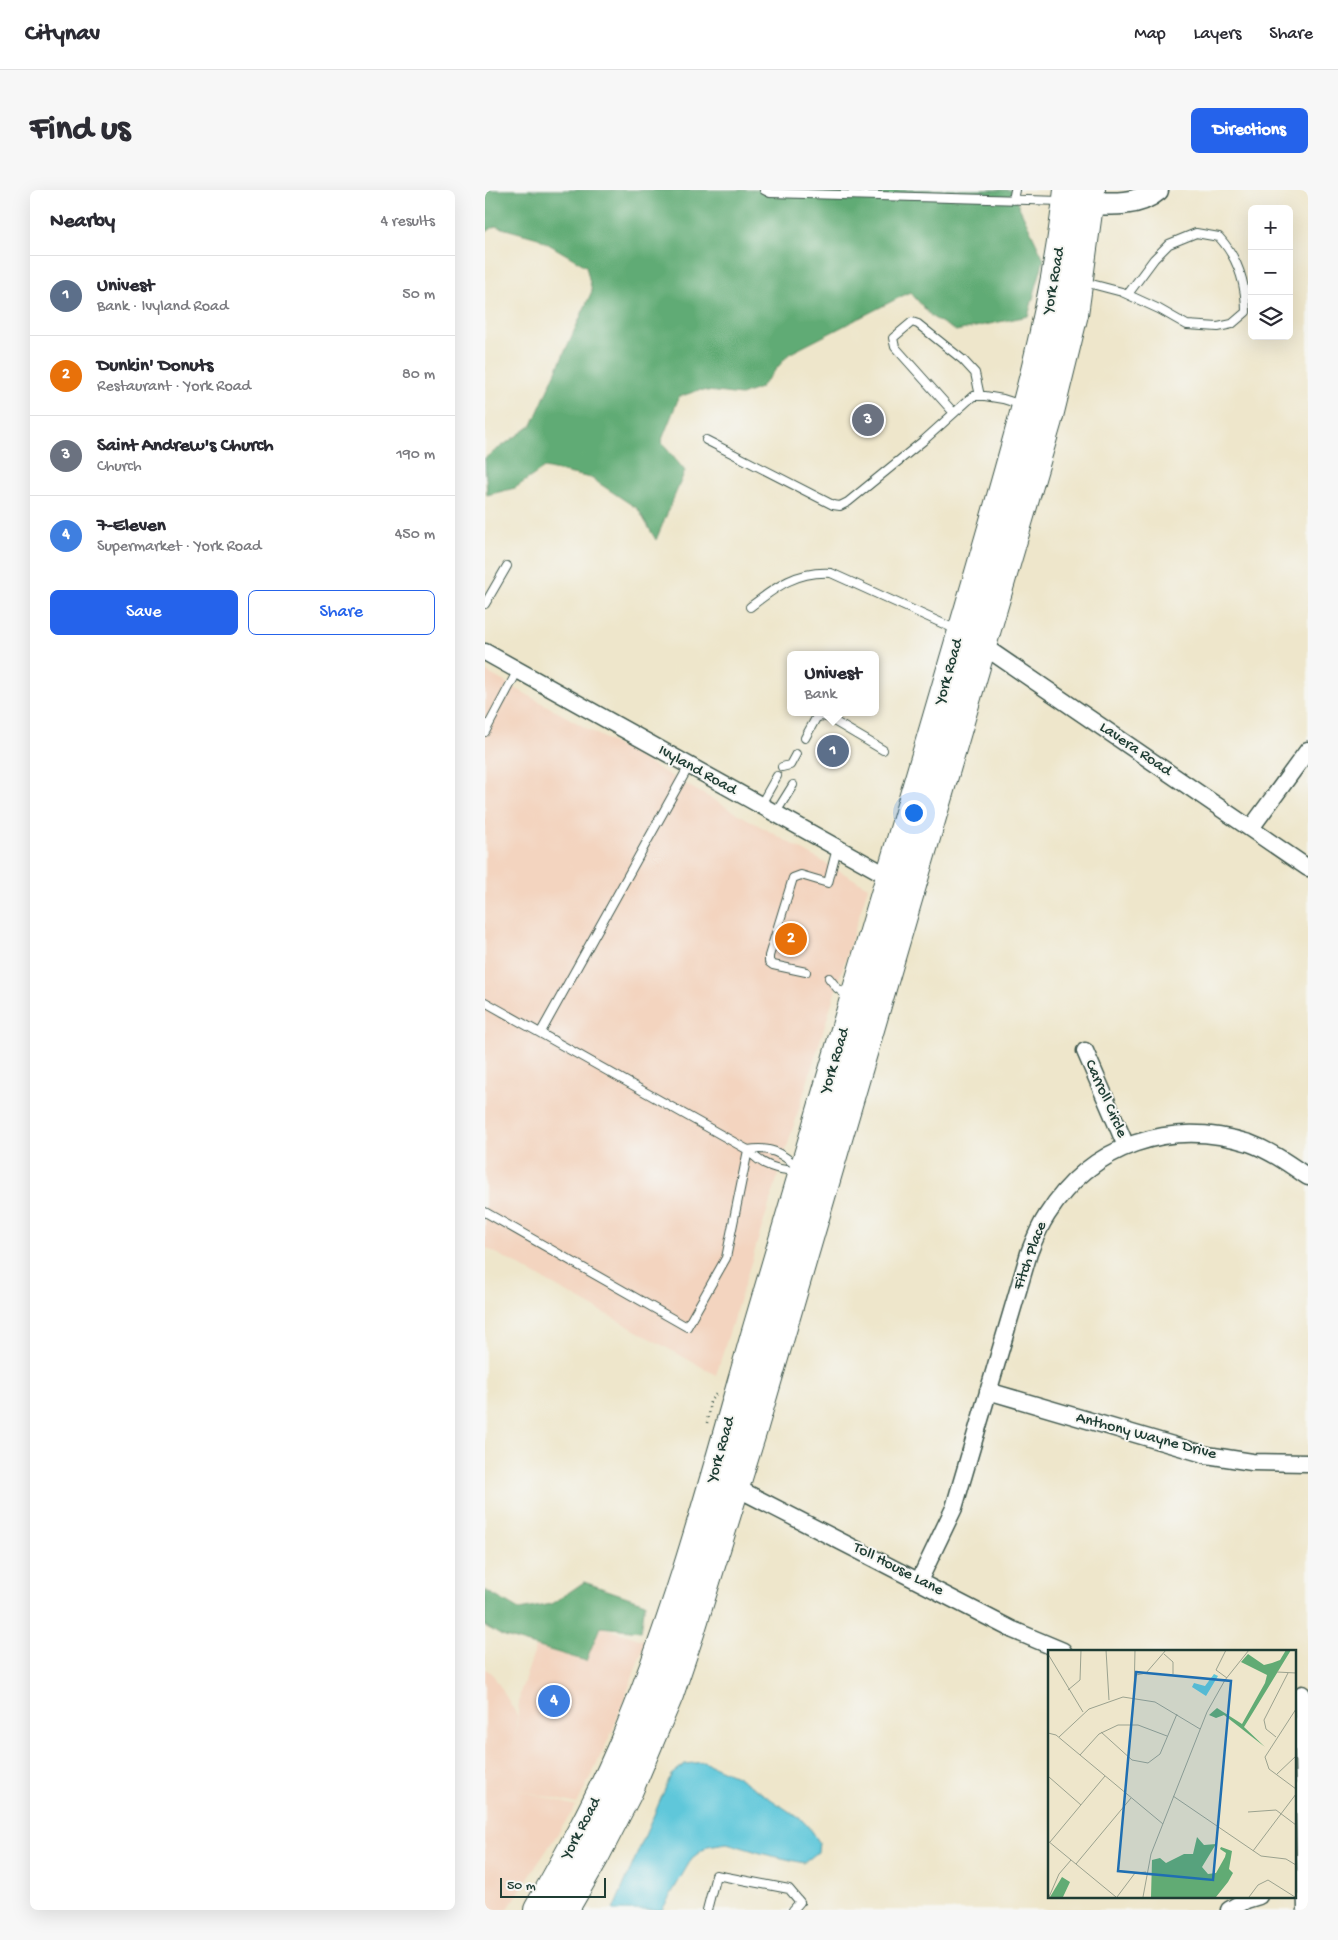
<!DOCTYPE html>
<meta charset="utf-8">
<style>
body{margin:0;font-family:"Gochi Hand",sans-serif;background:#f7f7f7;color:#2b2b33}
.controls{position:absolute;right:15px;top:15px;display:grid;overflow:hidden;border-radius:8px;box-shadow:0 5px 20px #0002}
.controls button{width:45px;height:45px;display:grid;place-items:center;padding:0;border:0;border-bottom:1px solid #e1e1e2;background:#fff;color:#2b2b33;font:25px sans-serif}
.scale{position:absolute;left:15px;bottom:12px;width:106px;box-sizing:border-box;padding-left:5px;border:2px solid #1f3d34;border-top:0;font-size:14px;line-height:18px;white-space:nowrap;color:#1f3d34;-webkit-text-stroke:4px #f6f6f2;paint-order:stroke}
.you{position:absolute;left:428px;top:622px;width:18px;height:18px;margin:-12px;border:4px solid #fff;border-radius:50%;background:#1a73e8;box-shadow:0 0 0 8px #1a73e833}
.badge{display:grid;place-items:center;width:32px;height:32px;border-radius:50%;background:#2563eb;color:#fff;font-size:16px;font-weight:700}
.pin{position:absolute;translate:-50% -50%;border:2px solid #fff;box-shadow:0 1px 5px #0006}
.popup{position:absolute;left:302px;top:461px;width:92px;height:65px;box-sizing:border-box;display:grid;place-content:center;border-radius:8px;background:#fff;filter:drop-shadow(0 1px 4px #0005);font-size:16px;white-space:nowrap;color:#7c7c81}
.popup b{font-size:19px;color:#2b2b33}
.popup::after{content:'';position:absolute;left:50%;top:100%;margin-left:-10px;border:10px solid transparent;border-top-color:#fff}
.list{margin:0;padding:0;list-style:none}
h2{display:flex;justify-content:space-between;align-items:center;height:65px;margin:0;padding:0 20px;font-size:21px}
h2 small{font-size:16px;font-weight:400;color:#7c7c81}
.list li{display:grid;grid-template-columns:32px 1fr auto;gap:15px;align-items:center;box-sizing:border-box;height:80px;padding:0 20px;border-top:1px solid #e1e1e2}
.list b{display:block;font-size:19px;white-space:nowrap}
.list p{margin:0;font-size:16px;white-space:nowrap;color:#7c7c81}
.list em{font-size:16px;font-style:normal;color:#7c7c81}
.actions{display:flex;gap:10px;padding:15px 20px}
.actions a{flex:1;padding:11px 0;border:1px solid #2563eb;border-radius:8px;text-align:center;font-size:18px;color:#2563eb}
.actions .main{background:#2563eb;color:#fff}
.icon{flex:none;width:28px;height:28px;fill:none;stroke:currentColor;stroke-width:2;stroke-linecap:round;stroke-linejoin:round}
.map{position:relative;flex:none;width:823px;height:1720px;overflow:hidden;border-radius:8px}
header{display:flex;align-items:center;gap:30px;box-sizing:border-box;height:70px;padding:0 25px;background:#fff;border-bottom:1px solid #e1e1e2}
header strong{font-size:24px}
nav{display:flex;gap:28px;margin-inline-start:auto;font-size:18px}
.intro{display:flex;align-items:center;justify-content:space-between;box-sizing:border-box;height:120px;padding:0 30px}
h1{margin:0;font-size:35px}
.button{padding:12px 22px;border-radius:8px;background:#2563eb;color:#fff;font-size:18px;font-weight:700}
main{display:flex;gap:30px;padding:0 30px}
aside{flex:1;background:#fff;border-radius:8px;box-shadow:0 5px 20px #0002}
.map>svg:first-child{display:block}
.built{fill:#f3d4bf}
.forest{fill:#61ab74;stroke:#407454}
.water{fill:#5ec7da;stroke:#3e8287}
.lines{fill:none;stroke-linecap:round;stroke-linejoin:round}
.lane-casing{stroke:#3e564b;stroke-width:10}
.street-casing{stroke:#3e564b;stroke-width:19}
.secondary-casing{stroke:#3e564b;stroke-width:25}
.highway-casing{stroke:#3e564b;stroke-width:30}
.path{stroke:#3e564b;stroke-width:2.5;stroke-dasharray:1 4;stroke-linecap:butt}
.lane{stroke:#fff;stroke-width:8}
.street{stroke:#fff;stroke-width:16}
.secondary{stroke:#fff;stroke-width:22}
.highway{stroke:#fff;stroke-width:28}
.labels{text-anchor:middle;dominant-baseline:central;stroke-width:4;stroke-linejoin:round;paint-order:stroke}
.street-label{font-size:16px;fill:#1f3d34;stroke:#f6f6f2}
.inset-road{fill:none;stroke:#9ba28f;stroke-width:1}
.view{fill:#1f6fb2;fill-opacity:0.15;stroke:#1f6fb2;stroke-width:2.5}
.inset-edge{fill:none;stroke:#1f3d34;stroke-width:2.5}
</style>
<header>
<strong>Citynav</strong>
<nav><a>Map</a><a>Layers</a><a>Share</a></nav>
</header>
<div class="intro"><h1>Find us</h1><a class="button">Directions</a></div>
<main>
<aside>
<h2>Nearby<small>4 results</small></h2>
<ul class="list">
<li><span class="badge" style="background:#5c6f8a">1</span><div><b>Univest</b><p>Bank · Ivyland Road</p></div><em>50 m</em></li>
<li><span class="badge" style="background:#e8710a">2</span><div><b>Dunkin' Donuts</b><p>Restaurant · York Road</p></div><em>80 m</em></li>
<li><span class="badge" style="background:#6b7280">3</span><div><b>Saint Andrew's Church</b><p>Church</p></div><em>190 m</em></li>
<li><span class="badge" style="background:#3f7fe0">4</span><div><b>7-Eleven</b><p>Supermarket · York Road</p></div><em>450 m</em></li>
</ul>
<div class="actions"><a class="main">Save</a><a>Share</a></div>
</aside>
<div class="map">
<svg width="823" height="1720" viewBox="0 0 823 1720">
<rect width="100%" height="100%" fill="#f6f6f2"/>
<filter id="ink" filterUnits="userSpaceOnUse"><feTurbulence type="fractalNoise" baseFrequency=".02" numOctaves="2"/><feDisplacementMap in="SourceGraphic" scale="10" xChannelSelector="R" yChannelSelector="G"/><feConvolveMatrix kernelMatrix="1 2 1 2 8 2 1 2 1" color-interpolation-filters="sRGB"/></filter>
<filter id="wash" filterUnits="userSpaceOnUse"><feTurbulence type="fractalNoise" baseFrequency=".0096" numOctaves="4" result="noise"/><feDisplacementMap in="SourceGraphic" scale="20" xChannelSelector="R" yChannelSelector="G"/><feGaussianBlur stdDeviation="1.12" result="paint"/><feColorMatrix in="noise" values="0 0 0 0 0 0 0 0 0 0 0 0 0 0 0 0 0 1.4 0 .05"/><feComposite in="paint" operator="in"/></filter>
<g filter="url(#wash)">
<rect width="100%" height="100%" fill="#eee6cb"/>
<path class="built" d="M0,481l383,216 -152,488 -231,-128z
M116,1437l45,14 -34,91 -35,72 -66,-16 65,18 -69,104h-22v-241l7,4 25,42 -4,47 7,-69 16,-46 50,15z"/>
<path class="forest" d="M0,0h526l33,69 -16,57 -72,15 -24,-14 -22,-25 -121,62 -29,34 -19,7 -42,-5 -20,7 -18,45 24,29 -29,69 -18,-31 -47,-31 -47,-10 -29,20 -28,7 -2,-37 47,-33 60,-134 -6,-25 -48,-28 -43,-12 -10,7z
M99,1392l61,21 -4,28 -41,-4 -14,34 -84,-25 -17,-10v-36l34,20 33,-6z"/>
<path class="water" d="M219,1572l32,14 66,44 10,11 7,11 -1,10 -14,11 -40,-9 -37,-11 -19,3 -16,12 -30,52h-49l58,-135 14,-11z"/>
</g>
<g filter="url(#ink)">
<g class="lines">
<defs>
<path id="lane" d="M279,0l6,3 292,8
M528,10l2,-10
M599,92l38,10 37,17 28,16 31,2 14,-3 14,-12c0,-28 -8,-54 -27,-75l-23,-4 -27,11 -15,15 -26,35
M469,223l-59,-66 -2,-9 19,-16 6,2 45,36 12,13 5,23
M221,250l127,65 7,1 8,-4 75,-61 50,-45h12l18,3 19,6
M0,414l22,-38
M265,417c26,-20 46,-36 81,-34l126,57
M0,542l33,-62
M320,548l11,-20 5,-2 6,1 56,33
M297,577l8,-2 6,-11
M275,616l17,-30
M290,624l18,-29
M321,782l-33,-7 -4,-3v-6l24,-78 8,-3 27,8 9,-35
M344,788l8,10 12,9
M0,812l263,148c14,16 29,20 50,21
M56,842l148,-266
M263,960c22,-4 33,3 50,17
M0,1022l202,115 39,-69 22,-108
M222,1720l9,-35 73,14 11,13 -7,8"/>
<path id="street" d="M491,451l332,227
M0,462l392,218 20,8
M766,638l57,-78
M600,861l41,95
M503,1201l219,64 45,7 56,1
M244,1294l284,146 50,21
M434,1391l35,-73 75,-255c5,-13 10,-26 18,-38 44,-70 123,-97 202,-72 22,8 40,21 59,34
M817,1504l4,216
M744,1720l17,-10 13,-4"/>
<path id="secondary" d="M589,12c27,1 61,7 83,-12"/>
<path id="highway" d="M53,1720c30,-53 59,-105 83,-161 57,-131 95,-277 134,-414 31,-108 63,-215 95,-322 43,-142 83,-284 125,-426 38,-133 78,-259 93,-397
M79,1720l31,-54 33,-64 41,-97 21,-62 64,-207 294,-1006 26,-106 17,-124"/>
</defs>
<use href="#lane" class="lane-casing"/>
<use href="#street" class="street-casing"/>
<use href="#secondary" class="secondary-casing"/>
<use href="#highway" class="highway-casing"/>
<path class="path" d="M222,1233l3,-22 6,-7"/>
<use href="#lane" class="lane"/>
<use href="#street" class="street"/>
<use href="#secondary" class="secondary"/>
<use href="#highway" class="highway"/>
</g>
</g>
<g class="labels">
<g class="street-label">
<text transform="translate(570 91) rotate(-80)">York Road</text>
<text transform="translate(465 482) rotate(-74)">York Road</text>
<text transform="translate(650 560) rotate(34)">Lavera Road</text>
<text transform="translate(212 581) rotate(29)">Ivyland Road</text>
<text transform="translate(351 871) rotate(-73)">York Road</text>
<text transform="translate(620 909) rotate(66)">Carroll Circle</text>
<text transform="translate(546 1066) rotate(-70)">Fitch Place</text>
<text transform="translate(661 1247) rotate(15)">Anthony Wayne Drive</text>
<text transform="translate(237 1260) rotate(-74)">York Road</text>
<text transform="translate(413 1380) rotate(27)">Toll House Lane</text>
<text transform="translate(97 1639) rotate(-62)">York Road</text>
</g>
</g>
<g transform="translate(563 1460)">
<rect width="248" height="248" fill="#eee6cb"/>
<path d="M238,0h5l-47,77 21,20 -41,-32 -8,3 -7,-3 8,-7 25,16 23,-41 2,-8 -26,-13 7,-8 16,11 8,-2 8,-3zM149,187l7,8 12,-1 -14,23 6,7 8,-1 9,-16 1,-4 -6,-4 1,-2 11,4 -3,18 4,4 -5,9 -12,15h-65l1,-37 8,-2 6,5 18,-9h9zM14,227l8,5 -7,15h-13z" fill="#61ab74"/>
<path d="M166,24l4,2 -12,20 -14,-9 2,-4 11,3z" fill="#5ec7da"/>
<path class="inset-road" d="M58,0l3,50M178,0l-10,20 11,8M0,4l35,58M116,4l9,8v12M229,22l19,1M88,25l10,-2 20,-23M20,40l12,-10 1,-30M86,47l1,-47M248,59l-31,48 4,12 27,20M53,82l31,28 16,3 12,-9 17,-40M0,83l8,2 107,89M11,87l30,-28 34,-12 32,5 45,27M228,87l-10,-8 -2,-9 24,-47M32,105l19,-21 19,-9h20l29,11M229,124l19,-18M1,127l32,28M125,146l88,60 25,3 10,6M200,162l28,-2 20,15M0,191l68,56M2,192l55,-66M205,201l43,-57M28,214l55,-66M1,247l10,-23 12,-14M69,247l18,-24 11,-1M95,247l8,-43 56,-142 18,-32 24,-30M201,247l9,-12 10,-5 27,17"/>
<path class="view" d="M88,22l95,9 -18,199 -95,-9z"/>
<rect width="248" height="248" class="inset-edge"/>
</g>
</svg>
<div class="controls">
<button>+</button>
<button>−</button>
<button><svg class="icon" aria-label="layers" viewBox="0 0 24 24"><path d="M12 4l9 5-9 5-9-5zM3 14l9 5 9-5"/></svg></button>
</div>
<div class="scale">50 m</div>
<div class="you"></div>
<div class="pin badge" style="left:348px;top:561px;background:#5c6f8a">1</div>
<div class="popup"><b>Univest</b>Bank</div>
<div class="pin badge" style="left:306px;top:749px;background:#e8710a">2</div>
<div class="pin badge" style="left:383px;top:230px;background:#6b7280">3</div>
<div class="pin badge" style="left:69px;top:1511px;background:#3f7fe0">4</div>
</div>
</main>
